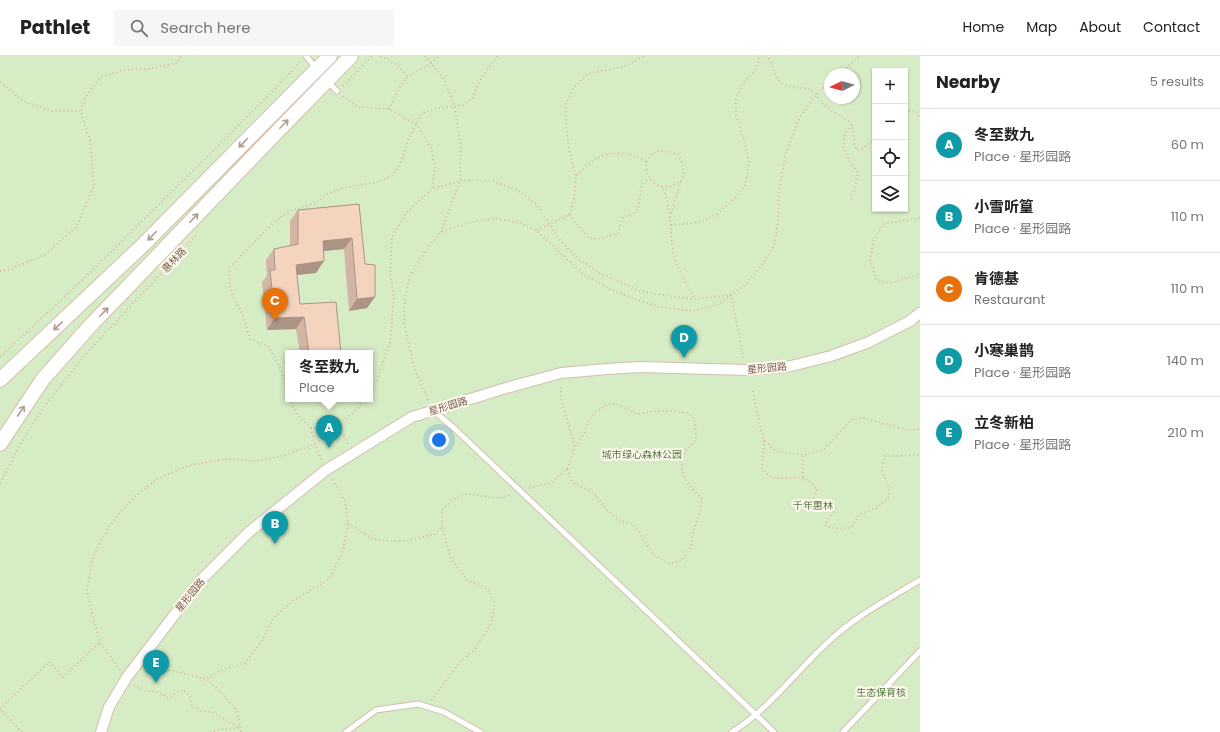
<!DOCTYPE html>
<meta charset="utf-8">
<style>
body{margin:0;font-family:Poppins,"Noto Sans SC",sans-serif;background:#f6f6f6;color:#222}
.controls{position:absolute;right:12px;top:12px;display:grid;overflow:hidden;border-radius:0px;box-shadow:0 1px 3px #0004}
.controls button{width:36px;height:36px;display:grid;place-items:center;padding:0;border:0;border-bottom:1px solid #e0e0e0;background:#fff;color:#222;font:20px sans-serif}
.compass{position:absolute;left:824px;top:12px;width:36px;height:36px;border-radius:50%;background:#fff;box-shadow:0 1px 3px #0004;rotate:265deg}
.you{position:absolute;left:439px;top:384px;width:14px;height:14px;margin:-10px;border:3px solid #fff;border-radius:50%;background:#1a73e8;box-shadow:0 0 0 6px #1a73e833}
.badge{display:grid;place-items:center;width:26px;height:26px;border-radius:50%;background:#db2777;color:#fff;font-size:13px;font-weight:700}
.pin{position:absolute;translate:-50% -33px;filter:drop-shadow(0 1px 2px #0008)}
.pin::after{content:'';position:absolute;top:21px;width:14px;height:12px;background:inherit;clip-path:polygon(0 0,100% 0,50% 100%)}
.popup{position:absolute;left:285px;top:294px;width:88px;height:52px;box-sizing:border-box;display:grid;place-content:center;border-radius:0px;background:#fff;filter:drop-shadow(0 1px 3px #0005);font-size:13px;white-space:nowrap;color:#767676}
.popup b{font-size:15px;color:#222}
.popup::after{content:'';position:absolute;left:50%;top:100%;margin-left:-8px;border:8px solid transparent;border-top-color:#fff}
.list{margin:0;padding:0;list-style:none}
h2{display:flex;justify-content:space-between;align-items:center;height:52px;margin:0;padding:0 16px;font-size:17px}
h2 small{font-size:13px;font-weight:400;color:#767676}
.list li{display:grid;grid-template-columns:26px 1fr auto;gap:12px;align-items:center;box-sizing:border-box;height:72px;padding:0 16px;border-top:1px solid #e0e0e0}
.list b{display:block;font-size:15px;white-space:nowrap}
.list p{margin:0;font-size:13px;white-space:nowrap;color:#767676}
.list em{font-size:13px;font-style:normal;color:#767676}
.icon{flex:none;width:22px;height:22px;fill:none;stroke:currentColor;stroke-width:2;stroke-linecap:round;stroke-linejoin:round}
.map{position:relative;flex:none;width:920px;height:676px;overflow:hidden}
header{display:flex;align-items:center;gap:24px;box-sizing:border-box;height:56px;padding:0 20px;background:#fff;border-bottom:1px solid #e0e0e0}
header strong{font-size:19px}
nav{display:flex;gap:22px;margin-inline-start:auto;font-size:14px}
.search{width:280px;height:36px;background:#f6f6f6;display:flex;align-items:center;gap:10px;box-sizing:border-box;padding:0 14px;border-radius:0px;color:#767676;font-size:15px}
main{display:flex}
aside{flex:1;background:#fff}
.map>svg:first-child{display:block}
.green{fill:#d6ecc5;fill-rule:evenodd}
.lines{fill:none;stroke-linecap:round;stroke-linejoin:round}
.lane-casing{stroke:#d3beb0;stroke-width:7}
.street-casing{stroke:#d3beb0;stroke-width:12}
.secondary-casing{stroke:#d6beac;stroke-width:16}
.path{stroke:#dab6a1;stroke-width:2;stroke-dasharray:1 3;stroke-linecap:butt}
.lane{stroke:#fff;stroke-width:5}
.street{stroke:#fff;stroke-width:10}
.secondary{stroke:#fff;stroke-width:14}
.wall{fill:#d2b5a4}
.shaded-wall{fill:#ab9486}
.building{fill:#f4d3bf;stroke:#ab9486}
.oneway{stroke:#af9c92}
.labels{text-anchor:middle;dominant-baseline:central;stroke-width:4;stroke-linejoin:round;paint-order:stroke}
.street-label{font-size:10px;fill:#795a4a;stroke:#fff9f0}
.park-label{font-size:10px;fill:#517a3f;stroke:#fff9f0}
</style>
<header>
<strong>Pathlet</strong>
<div class="search"><svg class="icon" aria-label="search" viewBox="0 0 24 24"><circle cx="10" cy="10" r="6"/><path d="M15 15l6 6"/></svg>Search here</div>
<nav><a>Home</a><a>Map</a><a>About</a><a>Contact</a></nav>
</header>
<main>
<div class="map">
<svg width="920" height="676" viewBox="0 0 920 676">
<rect width="100%" height="100%" fill="#fdf5e8"/>
<path class="green" d="M0,0h920v676h-920zM875,15h30v138h-30zM830,18h24v24h-24zM288,297h82v46h-82z"/>
<g class="lines">
<defs>
<path id="lane" d="M306,0l11,13
M327,25l10,10
M434,355l21,18 319,303
M346,676l30,-22 42,-6 26,8 36,20
M732,676c36,-22 62,-58 93,-87 27,-27 62,-45 95,-65
M843,676l77,-81"/>
<path id="street" d="M101,676l8,-25 18,-30 74,-97 48,-48 77,-62 86,-53 94,-29 55,-15 46,-4 33,-2 106,3 41,-3 44,-11 38,-14 41,-21 10,-8"/>
<path id="secondary" d="M0,324l144,-136 186,-188
M0,388l43,-65 48,-54 181,-188 79,-81"/>
</defs>
<use href="#lane" class="lane-casing"/>
<use href="#street" class="street-casing"/>
<use href="#secondary" class="secondary-casing"/>
<path class="path" d="M381,0l15,8 12,13
M425,0l19,23 10,26 7,42 -1,34 -19,51
M766,0l3,2 4,11 5,10 8,7 23,3 7,5 5,9 22,15 6,3 3,4 3,20 2,5 5,-1 13,-10
M840,18l19,-18
M0,26l23,19 29,10h28
M343,30l29,-30
M343,40l15,11 31,2 27,15 15,24 4,19 -3,22
M389,53c5,-11 10,-24 19,-32 11,-9 20,-9 31,-21
M905,54l11,2 4,6
M577,119c5,-5 12,-12 19,-16 16,-9 35,-7 50,3
M662,131l9,-1 11,-6c3,-10 1,-17 -4,-26 -6,-1 -13,-4 -19,-3 -13,3 -16,17 -9,28 3,4 8,6 12,8 11,23 7,40 11,64 3,17 14,33 22,48
M851,143l4,-12 3,-14c-8,-11 -19,-26 -12,-40 1,-3 4,-5 6,-8
M671,157l10,-32
M569,159l20,23 12,1 17,-6 5,-16c4,-1 9,-3 12,-5 10,-10 -2,-24 14,-33
M920,162l-37,6 -10,18 -3,17 7,22 14,2 29,-9
M671,169l30,-3 15,-7 17,-15 12,-14 4,-24 -5,-22 -8,-25v-16l7,-16 12,-13 5,-14
M537,174l32,-15 5,-16 2,-23 -7,-26 -3,-26v-21l8,-15 13,-14 39,-8 17,-10
M0,215l9,-1 37,-16 31,-28 17,-40 -4,-46 -10,-29 7,-16 14,-18 23,-7 24,-1 29,-6 4,-7
M0,301l93,-87 172,-171 35,-37
M370,335l7,-11 13,-37 4,-45 -4,-24 2,-37 15,-25 25,-23 28,-8 18,-1 15,1 24,9 19,14 22,34 18,19 22,15 41,19 30,5 26,3 36,-4 13,-9 20,-24 10,-16 4,-25 1,-30 7,-38 13,-34 17,-25 14,-12
M753,335l6,32 5,17 12,11 27,4 20,-5 28,-30 13,-2 43,12 13,-1
M288,339l-7,-25 -12,-23 -19,-8 -8,-26 -10,-19 -3,-12 1,-15 44,-45 16,-11 26,-8 11,-9 16,-6 35,-6 15,-7 9,-15 6,-20 14,-27 12,-4 29,-4 10,-7 6,-16 18,-26
M289,343l9,17 13,12 24,1 9,7 4,8
M428,344l-14,-33 -10,-43 1,-25 5,-24 19,-29 12,-14 26,-9 28,-5 25,5 17,8 46,43 25,14 26,11 26,8 32,4 25,-6 14,-10 13,65
M311,372l4,16 7,17
M764,384l-2,29c3,3 6,7 10,8 19,5 28,-7 45,11l-4,11 2,8 16,-1 5,2 -11,17c8,4 17,4 26,3l8,-13 19,-8 10,-8c1,-3 2,-7 1,-9 -2,-16 -12,-15 -4,-34l35,-1
M567,413l6,14 20,9 13,17 13,11 14,4 21,31 16,9 12,-4 9,-13 3,-18 5,-13 3,-17c-12,-12 -27,-28 -17,-47 2,-4 8,-7 10,-12 2,-6 0,-15 -1,-22l-7,-5 -14,-2h-19l-16,3 -22,-10h-8l-12,8 -9,11 -2,9 -10,16
M803,421v-22
M0,427l25,-47 25,-37 33,-42 113,-121
M529,432l22,-5 16,-14 8,-21 -14,-49v-15
M348,467l25,16 15,2h18l29,-7 7,-7v-17c6,-6 12,-12 20,-15 16,-4 32,9 50,-1
M155,606l10,7 41,10
M120,614l-20,-28 -6,-20 -7,-32 6,-33 16,-31 24,-28 24,-19 33,-14 37,-6 29,2 27,-5 32,-12 20,-15 23,-21 6,-9
M134,629c11,9 15,4 26,8 3,1 6,4 9,5l7,-5 8,-3 6,7 2,10 9,4 11,1 28,16
M431,644l10,-12 17,-24 17,-15 14,-22 6,-20 -5,-15 -12,-8 -10,-3 -17,-22 -9,-32
M22,676l-22,-23 49,-47 14,15 37,-35
M210,676l14,-3 15,-1
M241,676l-4,-21 -15,-18 -16,-14 15,-9 24,-7 17,-22 11,-23 21,-18 35,-21 13,-25 6,-31 -3,-21 -13,-24"/>
<use href="#lane" class="lane"/>
<use href="#street" class="street"/>
<use href="#secondary" class="secondary"/>
</g>
<path class="wall" d="M359,148l6,60 10,33 -8,11 -18,3 -5,-62 -20,2 -8,22 -19,2 3,29 41,49h-41l-4,-24 -29,1 -5,-48 5,-6 -1,-16 8,-11 16,-3v-25l8,-11z"/>
<path class="shaded-wall" d="M352,182l-8,11 -29,3 8,-11z
M324,205l-8,12 -28,3 8,-11z
M375,241l-8,11 -18,3 8,-12z
M304,261l-8,12 -29,1 8,-12z"/>
<path class="building" d="M359,148l6,60 10,1v32l-18,2 -5,-61 -29,3 1,20 -28,4 4,39 36,-2 5,51h-32l-5,-36 -29,1 -5,-48h5l-1,-21 24,-5v-34z"/>
<defs><path id="oneway-shaft" d="M-6 0H5M1.5-3L5.5 0L1.5 3" fill="none" stroke-width="1.6" stroke-linecap="round" stroke-linejoin="round"/></defs>
<g class="oneway">
<use href="#oneway-shaft" transform="translate(284 68) rotate(-45)"/>
<use href="#oneway-shaft" transform="translate(243 87) rotate(134)"/>
<use href="#oneway-shaft" transform="translate(194 162) rotate(-46)"/>
<use href="#oneway-shaft" transform="translate(152 180) rotate(134)"/>
<use href="#oneway-shaft" transform="translate(104 256) rotate(-46)"/>
<use href="#oneway-shaft" transform="translate(58 270) rotate(137)"/>
<use href="#oneway-shaft" transform="translate(21 355) rotate(-56)"/>
</g>
<g class="labels">
<g class="street-label">
<text transform="translate(174 204) rotate(-47)">惠林路</text>
<text transform="translate(767 312) rotate(-5)">星形园路</text>
<text transform="translate(448 350) rotate(-17)">星形园路</text>
<text transform="translate(190 539) rotate(-51)">星形园路</text>
</g>
<g class="park-label">
<text x="642" y="398">城市绿心森林公园</text>
<text x="813" y="449">千年惠林</text>
<text x="881" y="636">生态保育核</text>
</g>
</g>
</svg>
<div class="controls">
<button>+</button>
<button>−</button>
<button><svg class="icon" aria-label="locate" viewBox="0 0 24 24"><circle cx="12" cy="12" r="6"/><path d="M12 2v4M12 18v4M2 12h4M18 12h4"/></svg></button>
<button><svg class="icon" aria-label="layers" viewBox="0 0 24 24"><path d="M12 4l9 5-9 5-9-5zM3 14l9 5 9-5"/></svg></button>
</div>
<svg class="compass" viewBox="-18 -18 36 36"><path d="M0-13l5 13h-10z" fill="#e53935"/><path d="M0 13l5-13h-10z" fill="#767676"/></svg>
<div class="you"></div>
<div class="pin badge" style="left:329px;top:392px;background:#0f9aa8">A</div>
<div class="popup"><b>冬至数九</b>Place</div>
<div class="pin badge" style="left:275px;top:488px;background:#0f9aa8">B</div>
<div class="pin badge" style="left:275px;top:265px;background:#e8710a">C</div>
<div class="pin badge" style="left:684px;top:302px;background:#0f9aa8">D</div>
<div class="pin badge" style="left:156px;top:627px;background:#0f9aa8">E</div>
</div>
<aside>
<h2>Nearby<small>5 results</small></h2>
<ul class="list">
<li><span class="badge" style="background:#0f9aa8">A</span><div><b>冬至数九</b><p>Place · 星形园路</p></div><em>60 m</em></li>
<li><span class="badge" style="background:#0f9aa8">B</span><div><b>小雪听篁</b><p>Place · 星形园路</p></div><em>110 m</em></li>
<li><span class="badge" style="background:#e8710a">C</span><div><b>肯德基</b><p>Restaurant</p></div><em>110 m</em></li>
<li><span class="badge" style="background:#0f9aa8">D</span><div><b>小寒巢鹊</b><p>Place · 星形园路</p></div><em>140 m</em></li>
<li><span class="badge" style="background:#0f9aa8">E</span><div><b>立冬新柏</b><p>Place · 星形园路</p></div><em>210 m</em></li>
</ul>
</aside>
</main>
